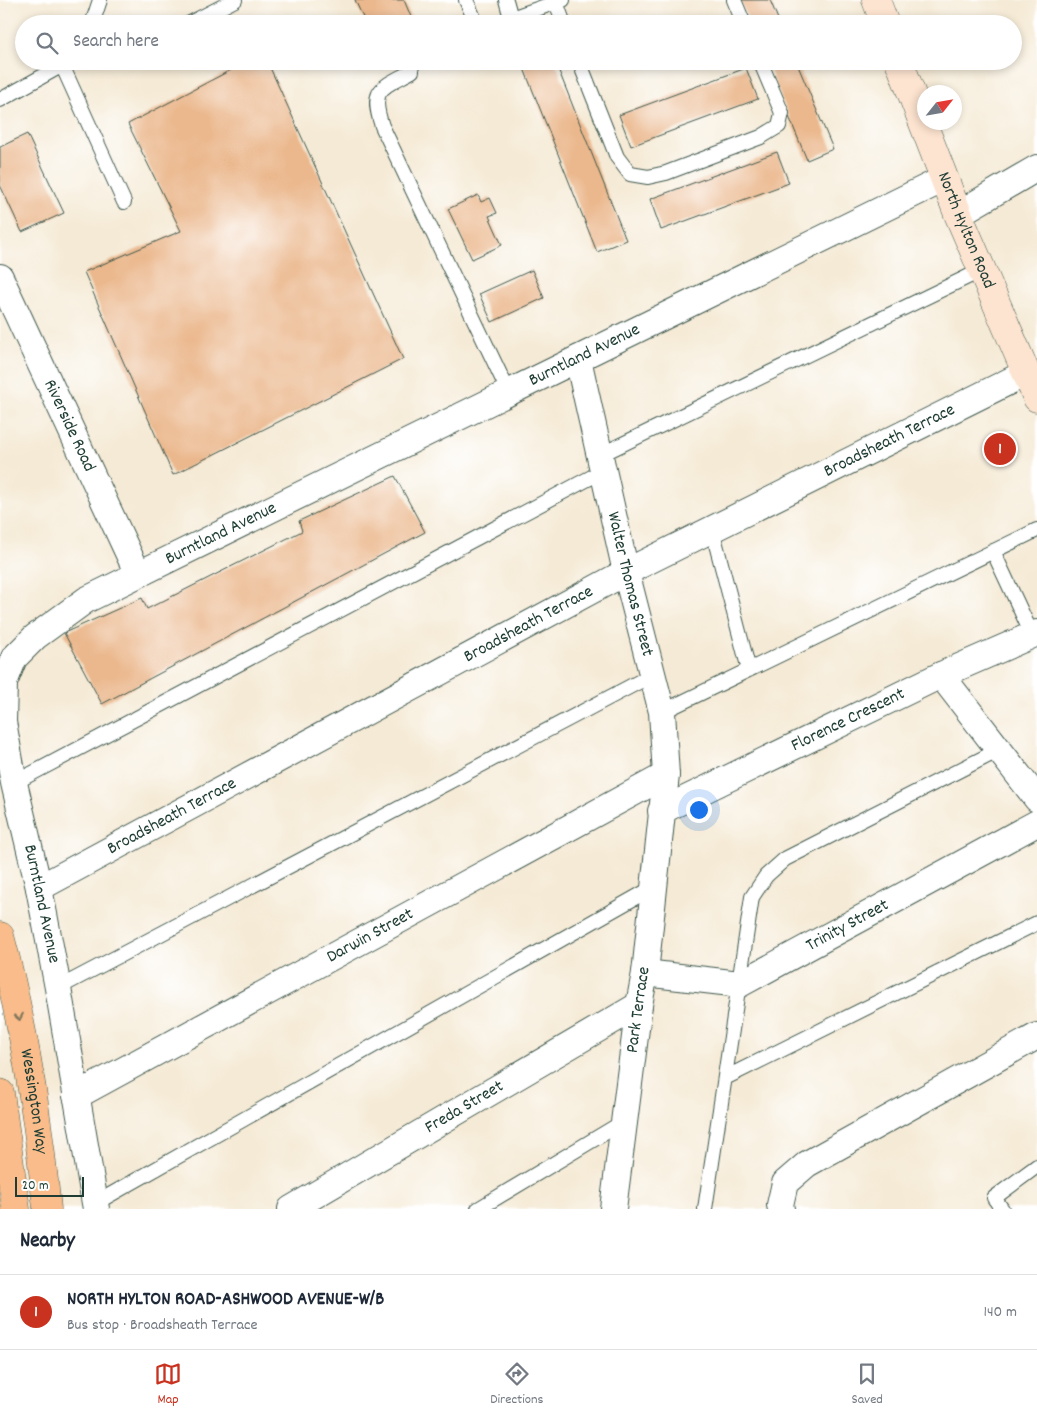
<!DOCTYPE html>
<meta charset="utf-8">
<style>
body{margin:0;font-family:Dekko,sans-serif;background:#f6f6f7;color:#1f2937}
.compass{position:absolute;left:917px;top:85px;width:45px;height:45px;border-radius:50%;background:#fff;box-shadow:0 2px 8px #0003;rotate:59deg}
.scale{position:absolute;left:15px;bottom:12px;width:69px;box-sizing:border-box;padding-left:5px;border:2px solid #1f3d34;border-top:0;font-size:14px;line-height:18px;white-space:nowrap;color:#1f3d34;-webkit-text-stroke:4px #fff;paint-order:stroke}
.you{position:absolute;left:698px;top:809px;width:18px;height:18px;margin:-12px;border:4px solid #fff;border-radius:50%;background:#1a73e8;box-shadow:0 0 0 8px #1a73e833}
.badge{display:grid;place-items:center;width:32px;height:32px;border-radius:50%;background:#c8321e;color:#fff;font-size:16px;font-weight:700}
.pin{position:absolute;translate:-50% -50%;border:2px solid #fff;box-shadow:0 1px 5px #0006}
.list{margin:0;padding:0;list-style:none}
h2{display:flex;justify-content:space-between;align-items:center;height:65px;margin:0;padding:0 20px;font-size:21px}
h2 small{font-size:16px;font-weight:400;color:#747a83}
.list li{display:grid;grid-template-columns:32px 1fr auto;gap:15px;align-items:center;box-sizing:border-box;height:75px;padding:0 20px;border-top:1px solid #e0e1e3}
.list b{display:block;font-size:19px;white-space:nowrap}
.list p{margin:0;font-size:16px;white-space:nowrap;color:#747a83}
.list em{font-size:16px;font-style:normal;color:#747a83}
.icon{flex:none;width:28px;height:28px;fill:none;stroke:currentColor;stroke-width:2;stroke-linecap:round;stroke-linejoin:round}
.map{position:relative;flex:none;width:1037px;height:1209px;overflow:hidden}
.search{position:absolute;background:#fff;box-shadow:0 2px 8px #0003;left:15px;right:15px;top:15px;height:55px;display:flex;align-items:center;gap:12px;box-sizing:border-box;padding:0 18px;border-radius:28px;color:#747a83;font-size:19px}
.sheet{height:140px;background:#fff}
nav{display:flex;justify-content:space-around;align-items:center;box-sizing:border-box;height:70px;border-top:1px solid #e0e1e3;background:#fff;font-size:14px;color:#747a83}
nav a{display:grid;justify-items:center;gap:2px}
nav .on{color:#c8321e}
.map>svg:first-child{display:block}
.building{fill:#ebb88d}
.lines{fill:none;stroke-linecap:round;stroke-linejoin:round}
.lane-casing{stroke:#3f574c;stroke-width:16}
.street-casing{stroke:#3f574c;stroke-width:28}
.secondary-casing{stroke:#3f574c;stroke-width:29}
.primary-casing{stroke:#3f574c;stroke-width:29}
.lane{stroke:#fff;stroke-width:14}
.street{stroke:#fff;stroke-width:26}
.secondary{stroke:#fde4d0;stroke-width:28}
.primary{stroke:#f9bc8a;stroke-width:28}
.oneway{stroke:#81765b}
.labels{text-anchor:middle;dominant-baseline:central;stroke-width:4.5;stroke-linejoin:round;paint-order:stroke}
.street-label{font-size:18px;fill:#1f3d34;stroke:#fff}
</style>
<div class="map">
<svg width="1037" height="1209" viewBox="0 0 1037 1209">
<rect width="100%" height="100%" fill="#fff"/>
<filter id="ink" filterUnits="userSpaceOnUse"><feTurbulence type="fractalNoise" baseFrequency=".02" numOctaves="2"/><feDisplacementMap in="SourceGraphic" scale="10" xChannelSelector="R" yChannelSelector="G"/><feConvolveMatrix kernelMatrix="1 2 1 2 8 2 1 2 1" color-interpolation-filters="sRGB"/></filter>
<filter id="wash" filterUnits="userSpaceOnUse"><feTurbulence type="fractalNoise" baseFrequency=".0096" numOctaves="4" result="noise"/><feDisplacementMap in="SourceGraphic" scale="20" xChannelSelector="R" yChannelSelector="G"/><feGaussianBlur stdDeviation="1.12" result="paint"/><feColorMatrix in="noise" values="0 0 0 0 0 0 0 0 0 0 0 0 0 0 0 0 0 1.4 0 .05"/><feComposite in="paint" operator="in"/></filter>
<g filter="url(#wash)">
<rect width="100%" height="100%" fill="#f5ead5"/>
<g id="blocks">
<path class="building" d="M355,0h49l10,24h-48z
M740,0h30l10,24h-30z
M248,61h19l136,298 -230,116 -89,-203 97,-41 -53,-107z
M521,61h34l71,179 -29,12z
M766,61h30l37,88 -26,11z
M746,68l12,31 -127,47 -12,-31z
M27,134l37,79 -42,19 -22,-47v-38z
M777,152l12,31 -128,47 -11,-31z
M478,195l3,7 9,-4 7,15 -8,3 13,29 -30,14 -24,-50z
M532,270l12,28 -52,24 -13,-28z
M395,476l30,56 -323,172 -38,-71 78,-35 5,11 155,-78 -3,-10z"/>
</g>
</g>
<g filter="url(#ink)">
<use href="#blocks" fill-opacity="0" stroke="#3f574c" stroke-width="1"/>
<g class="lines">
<defs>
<path id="lane" d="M466,0l8,18
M506,0l5,18 52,-18
M734,0l10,24
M556,2l8,22
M92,24l8,-24
M188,24l47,-24
M579,61l38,96 13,17 18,3 18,-4 95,-36 18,-11 3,-13 -22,-52
M62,65l62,137
M412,71c-30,17 -43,17 -30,55l127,267
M0,100l68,-38
M600,455l382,-185
M712,529l37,141
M993,551l41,88
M662,712l375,-182
M14,783l589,-312
M58,988l594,-313
M725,1078l312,-155
M94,1204l560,-317
M478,1209l145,-87
M705,1209l47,-312 14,-21 19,-17 214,-109
M1002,1209l-8,-11 43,-32"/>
<g id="street">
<path d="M958,214l79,-46"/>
<path id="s1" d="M0,277l138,297"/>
<path id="s2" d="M578,359l48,213 36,140 4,63 -21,198 -6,32 -26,204"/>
<path d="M941,675l96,124"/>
<path id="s3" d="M661,811l280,-136 96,-42"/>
<path id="s4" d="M39,888l587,-316 400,-199"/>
<path id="s5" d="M645,973l95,11 297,-161"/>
<path id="s6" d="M76,1096l590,-321"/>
<path id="s7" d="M96,1209l-38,-221 -19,-100 -25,-105 -11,-61 1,-39 10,-25 21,-21 51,-37 858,-421"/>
<path id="s8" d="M291,1209l348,-204"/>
<path d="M781,1209l-1,-4 5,-22 22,-19 230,-128"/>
</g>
<g id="secondary">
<path d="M876,0l9,24"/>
<path id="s9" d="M899,61l59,153 79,184"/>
</g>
<g id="primary">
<path id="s10" d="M0,936c24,89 38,181 47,273"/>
<path d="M0,1093l16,116"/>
</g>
</defs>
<use href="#lane" class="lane-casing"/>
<use href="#street" class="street-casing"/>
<use href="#secondary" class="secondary-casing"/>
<use href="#primary" class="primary-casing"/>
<use href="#lane" class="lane"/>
<use href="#street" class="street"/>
<use href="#secondary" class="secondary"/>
<use href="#primary" class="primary"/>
</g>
<defs><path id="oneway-chevron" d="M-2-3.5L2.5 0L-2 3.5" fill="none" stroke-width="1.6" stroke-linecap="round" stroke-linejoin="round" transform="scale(1.25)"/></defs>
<use class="oneway" href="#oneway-chevron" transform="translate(19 1017) rotate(79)"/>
</g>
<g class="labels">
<g class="street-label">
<text stroke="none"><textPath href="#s9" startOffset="182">North Hylton Road</textPath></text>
<text stroke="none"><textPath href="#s7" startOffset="1210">Burntland Avenue</textPath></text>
<text stroke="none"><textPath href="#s1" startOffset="164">Riverside Road</textPath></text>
<text stroke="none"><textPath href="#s4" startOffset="961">Broadsheath Terrace</textPath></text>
<text stroke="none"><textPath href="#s7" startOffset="805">Burntland Avenue</textPath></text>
<text stroke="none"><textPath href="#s2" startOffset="231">Walter Thomas Street</textPath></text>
<text stroke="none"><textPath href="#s4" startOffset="556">Broadsheath Terrace</textPath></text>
<text stroke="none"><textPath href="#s3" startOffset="208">Florence Crescent</textPath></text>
<text stroke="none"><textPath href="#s4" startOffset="151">Broadsheath Terrace</textPath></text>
<text transform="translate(41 904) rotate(78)">Burntland Avenue</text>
<text stroke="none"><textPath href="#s5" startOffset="218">Trinity Street</textPath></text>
<text stroke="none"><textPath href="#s6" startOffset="335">Darwin Street</textPath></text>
<text transform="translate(639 1010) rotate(-82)">Park Terrace</text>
<text stroke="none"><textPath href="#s10" startOffset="169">Wessington Way</textPath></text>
<text stroke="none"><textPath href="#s8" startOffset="201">Freda Street</textPath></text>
</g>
</g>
</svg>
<svg class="compass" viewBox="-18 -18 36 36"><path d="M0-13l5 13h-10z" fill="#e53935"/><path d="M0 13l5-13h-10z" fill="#747a83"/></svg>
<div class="scale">20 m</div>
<div class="you"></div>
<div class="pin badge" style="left:1000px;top:449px">1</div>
<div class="search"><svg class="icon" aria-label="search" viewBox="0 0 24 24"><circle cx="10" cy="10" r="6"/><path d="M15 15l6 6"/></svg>Search here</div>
</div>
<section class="sheet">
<h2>Nearby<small></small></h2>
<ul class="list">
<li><span class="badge">1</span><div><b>NORTH HYLTON ROAD-ASHWOOD AVENUE-W/B</b><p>Bus stop · Broadsheath Terrace</p></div><em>140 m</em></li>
</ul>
</section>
<nav>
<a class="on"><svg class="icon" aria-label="map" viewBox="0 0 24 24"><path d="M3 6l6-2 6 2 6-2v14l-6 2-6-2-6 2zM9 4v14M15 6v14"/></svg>Map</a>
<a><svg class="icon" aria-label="directions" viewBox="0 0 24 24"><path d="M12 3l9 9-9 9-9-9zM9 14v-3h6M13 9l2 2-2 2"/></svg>Directions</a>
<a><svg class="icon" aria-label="saved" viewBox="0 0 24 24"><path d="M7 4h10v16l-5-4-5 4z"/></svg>Saved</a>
</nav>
